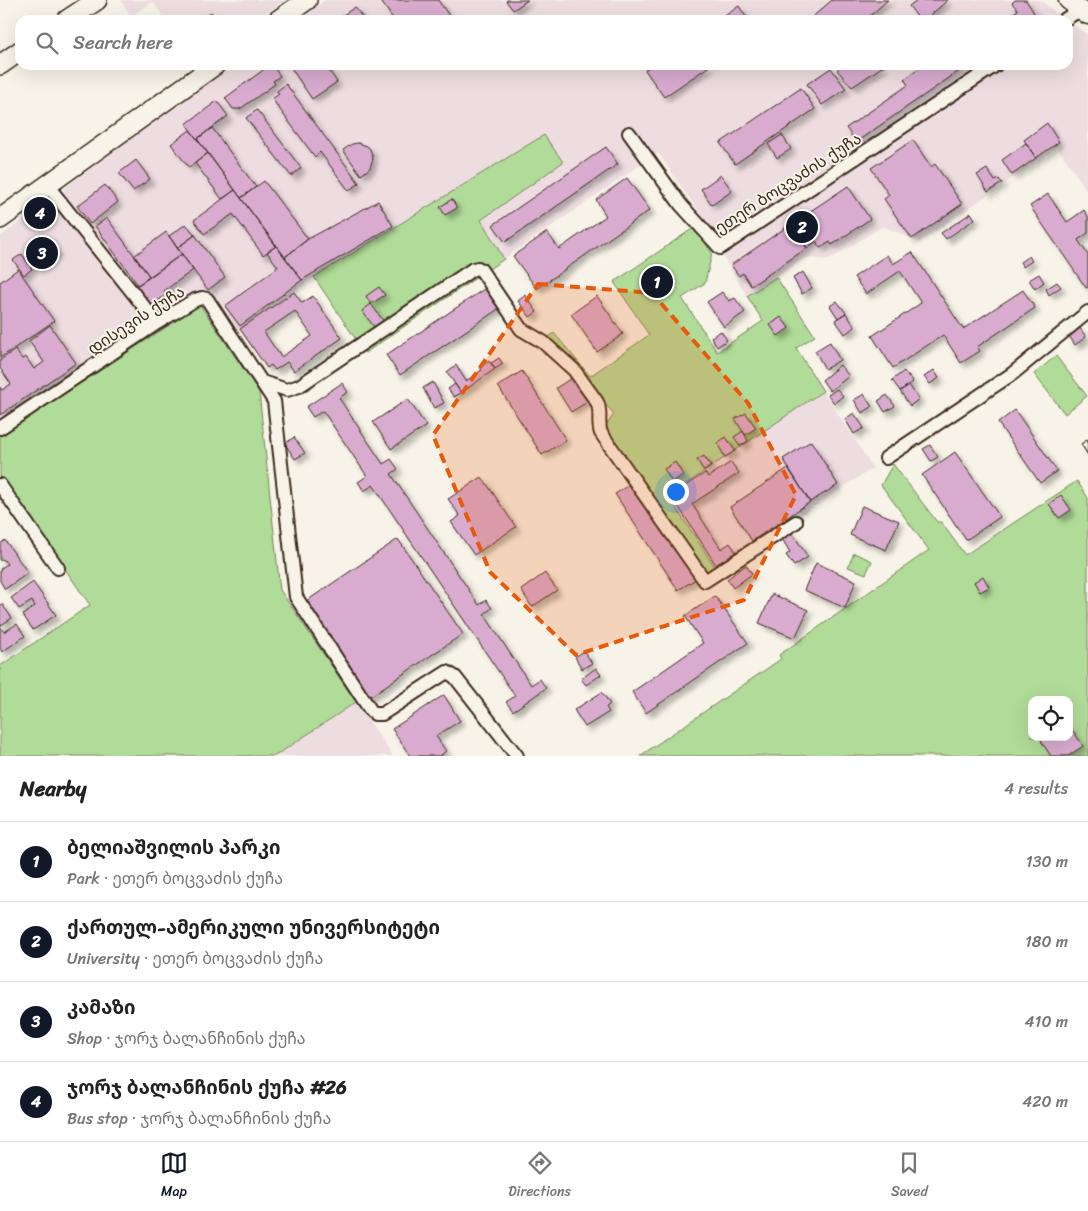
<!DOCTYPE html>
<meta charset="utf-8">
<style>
body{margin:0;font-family:Sriracha,"Noto Sans Georgian",sans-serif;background:#f2f2f2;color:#222}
.controls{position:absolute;right:15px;bottom:15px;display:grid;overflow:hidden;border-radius:10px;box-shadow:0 5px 20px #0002}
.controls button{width:45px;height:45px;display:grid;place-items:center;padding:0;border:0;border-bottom:1px solid #e0e0e0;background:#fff;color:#222;font:25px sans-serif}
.you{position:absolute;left:675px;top:491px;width:18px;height:18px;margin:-12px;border:4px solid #fff;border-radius:50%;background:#1a73e8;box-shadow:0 0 0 8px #1a73e833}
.badge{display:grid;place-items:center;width:32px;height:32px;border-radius:50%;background:#111827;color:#fff;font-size:16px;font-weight:700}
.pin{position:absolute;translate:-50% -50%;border:2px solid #fff;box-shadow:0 1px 5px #0006}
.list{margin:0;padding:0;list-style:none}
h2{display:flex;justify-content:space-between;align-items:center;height:65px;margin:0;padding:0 20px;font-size:21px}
h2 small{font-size:16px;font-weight:400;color:#767676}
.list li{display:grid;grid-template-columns:32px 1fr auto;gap:15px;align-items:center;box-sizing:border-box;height:80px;padding:0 20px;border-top:1px solid #e0e0e0}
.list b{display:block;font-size:19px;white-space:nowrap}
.list p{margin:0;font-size:16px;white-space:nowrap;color:#767676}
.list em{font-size:16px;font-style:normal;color:#767676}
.icon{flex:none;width:28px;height:28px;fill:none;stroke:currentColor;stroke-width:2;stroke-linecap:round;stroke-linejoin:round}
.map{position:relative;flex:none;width:1088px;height:756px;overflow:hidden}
.search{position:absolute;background:#fff;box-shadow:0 5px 20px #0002;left:15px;right:15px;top:15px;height:55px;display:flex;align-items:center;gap:12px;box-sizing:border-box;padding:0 18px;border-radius:15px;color:#767676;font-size:19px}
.sheet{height:385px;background:#fff}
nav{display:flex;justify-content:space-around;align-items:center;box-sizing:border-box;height:70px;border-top:1px solid #e0e0e0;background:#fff;font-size:14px;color:#767676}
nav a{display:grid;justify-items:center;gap:2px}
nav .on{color:#111827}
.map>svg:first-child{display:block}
.built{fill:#eedde0}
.green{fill:#b1db98;stroke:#76825b;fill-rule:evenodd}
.building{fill:#d8abcf;stroke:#3b2a1e;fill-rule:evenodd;filter:url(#shadow)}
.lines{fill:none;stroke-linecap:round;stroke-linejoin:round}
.minor-casing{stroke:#3b2a1e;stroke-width:16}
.secondary-casing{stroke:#3b2a1e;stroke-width:21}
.primary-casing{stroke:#3b2a1e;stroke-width:22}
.minor{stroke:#f7f3e8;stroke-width:12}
.secondary{stroke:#f7f3e8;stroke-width:18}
.primary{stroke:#f7f3e8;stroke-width:19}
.marked{fill:#e8590c;fill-opacity:0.2;stroke:#e8590c;stroke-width:4;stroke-dasharray:10 6;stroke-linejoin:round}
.labels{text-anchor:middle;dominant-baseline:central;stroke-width:4;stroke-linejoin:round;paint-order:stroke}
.street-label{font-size:16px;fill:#3b2a1e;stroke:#f7f3e8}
</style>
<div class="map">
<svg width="1088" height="756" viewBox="0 0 1088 756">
<defs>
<filter id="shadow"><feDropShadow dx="4.5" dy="4.5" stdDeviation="2.5" flood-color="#0004"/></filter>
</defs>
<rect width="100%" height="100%" fill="#f7f3e8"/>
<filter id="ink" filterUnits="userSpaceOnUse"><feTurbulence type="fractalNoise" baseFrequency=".02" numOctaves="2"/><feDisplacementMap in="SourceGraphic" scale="10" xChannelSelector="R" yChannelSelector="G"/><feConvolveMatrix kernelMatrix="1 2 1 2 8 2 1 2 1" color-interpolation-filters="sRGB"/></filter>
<g filter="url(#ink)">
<path class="built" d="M123,0h162l-28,20h-91l-13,-18 -22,14 -10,-15z
M325,0h714l28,20h-771z
M1068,21l20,14v157l-31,-45 -137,95 -37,-16 -54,34 -24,-2 -58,38 -24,-39 4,-4 -69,-100 -154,106 -23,-39 81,-58 -86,14 -79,51 -92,56 -70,50 -24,-36 -211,125v-185l146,-111 87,-61h835z
M823,391l50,77 -71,46 -4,-4 -83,57 -47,-71z
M356,702l37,54h-118z"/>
<path class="green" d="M544,135l19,27 -82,58 23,39 -139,94 -51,-76z
M695,227l17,26 -7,30 -23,15 35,54 46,-31 -16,-25 29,-19 39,59 -19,12 27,43 -155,105 47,71 -9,7 -47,-71 -56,-77 5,-3 6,-9 -7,-8 -5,-2 -56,-65 8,-6 36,43 59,-41 -35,-53z
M200,305l59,87 21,198 76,112 -81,54h-275v-90l90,-61 -90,-129v-40z
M1056,356l31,40 -22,18 -31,-40z
M893,464l44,58h4l24,33 112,-74 11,17v258h-448l141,-97 -2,-4 150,-105 -48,-65zM1032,700h37v37h-37z
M854,553l18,8 -6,13 -18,-7z"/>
<path class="building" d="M380,0h58l14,20h-58z
M507,0h21l-15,10 -7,-9z
M832,0h56l-23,20h-56z
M917,0h31l-23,20h-5l-11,-14z
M1015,0h11l11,18 -3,2h-31l15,-10 -6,-7z
M739,6l9,14h-29z
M355,7l9,13h-28z
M211,12l6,8h-17z
M270,65h2l8,11 -7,5 2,3 -35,25h-7l-8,-11z
M289,65h36l12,17 -25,17z
M652,65h59l-47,32 -19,-27z
M842,65h43l-33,22 -15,-17z
M924,65h44l-112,77 -10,-14 62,-43 -4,-6z
M831,68l15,21 -24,16 -15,-21z
M286,84l73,99 -10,8 -29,-39 -5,5 -43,-58 7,-5 -2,-3z
M801,88l14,21 -80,55 -15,-21z
M217,101l11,15 -31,23 -11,-15z
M257,110l44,58 -10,8 -45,-58z
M1047,123l12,19 -23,16 -12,-18z
M212,128l44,59 -15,11 -44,-59z
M190,130l18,23 -19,15 -18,-24z
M782,135l9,14 -14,9 -9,-14z
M913,140l18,27 4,-3 27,40 -50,35 -28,-40 5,-4 -18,-27z
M358,143l9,3 3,3 3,9 -3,10 -9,7 -18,-25 9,-6z
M1026,143l10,15 -24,17 -10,-15z
M606,147l12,17 -113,78 -12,-17z
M208,153l27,37 -13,9 -27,-36z
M136,160l14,19 -17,12 -14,-18z
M987,169l8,12 4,-2 3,4 -14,9 -11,-17z
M721,175l11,16 -20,14 -11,-16z
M627,178l23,32 -113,79 -24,-33 34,-24 12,17 47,-33 -10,-16z
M264,181l44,58 -23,18 -44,-59z
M105,185l13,17 -28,22 -13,-18z
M848,186l22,33 -38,26 -2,-3 -10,6 -4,-7 -9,7 -16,-24z
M235,190l41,56 -13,9 -30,-41 -29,20 -10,-14z
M1048,194l19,28 17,-12 4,6v17l-10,7 10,15v32l-2,1 -56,-82z
M452,199l5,9 -12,7 -5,-8z
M378,201l15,25 -91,54 -17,-23 23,-18z
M971,213l4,6 -29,20 -5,-6z
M107,218l43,59 -12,8 -43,-59z
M186,224l9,11 -18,13 -8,-12z
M791,224l16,24 -56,38 -8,-13 -4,3 -8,-11z
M166,232l16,22 -32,23 -16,-21z
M195,235l30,42 -17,13 -31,-42z
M47,238l10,14 -17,12 -10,-15z
M276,246l26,34 -62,46 -15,-20 53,-39 -11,-15z
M912,252l51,77 60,-39 12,18 -58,39 3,4 -19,12 -18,-28 -50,33 -21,-32 49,-33 -21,-32 -34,23 -12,-17 33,-22 6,9z
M22,254l10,15 -8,6 -11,-15z
M182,254l11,16 -29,21 2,4 -15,11 -15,-20z
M1029,256l3,5 -9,6 -3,-5z
M18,269l36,52 -54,37v-76z
M803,272l9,16 -10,6 -9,-16z
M1039,274l5,8 -9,7 -6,-9z
M1057,282l4,5 -12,8 -3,-6z
M379,287l6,8 -14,9 -5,-8z
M487,287l13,21 -100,67 -14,-20z
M294,292l8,11 11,-7 29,42 -48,33 -7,-9 -12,8 -4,-5 -4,3 -27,-39zM295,311l17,25 -31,21 -17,-25z
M722,292l7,9 6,-3 10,14 -21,15 -17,-25z
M525,295l12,17 -7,5 -12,-16z
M597,296l26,38 -26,18 -26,-38z
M837,301l9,12 -8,5 -8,-12z
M371,304l13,18 -9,6 -13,-17z
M846,313l9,14 -10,7 -10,-14z
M781,317l8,11 -11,8 -8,-11z
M50,325l26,38 -76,52v-28l2,3 9,-6 -11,-16v-8l15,-10 7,9 4,-2 8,12 10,-7 -15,-21z
M1080,328l6,9 -11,8 -6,-9z
M721,331l6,9 -10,7 -6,-10z
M830,342l10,18 -15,9 -10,-18z
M499,358l4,6 -8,5 -4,-6z
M489,361l6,8 -34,24 -14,-21 9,-7 10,16 16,-11 -2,-3z
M840,365l9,11 -19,15 -8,-11z
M934,370l5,8 -9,6 -6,-7z
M522,371l44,69 -24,15 -44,-69z
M904,371l9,11 -13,9 -8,-11z
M573,377l16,24 -18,11 -15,-24z
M433,382l11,21 -10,5 -11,-20z
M342,383l6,9 -9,6 44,66 8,-5 7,10 -7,5 88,131 7,-5 6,8 -8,6 47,71 9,-6 6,9 -33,23 -7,-9 9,-6 -142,-211 -9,6 -6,-9 9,-6 -44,-65 -10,6 -7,-10z
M455,384l6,9 -7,4 -6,-8z
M909,385l10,14 -9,7 -10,-15z
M837,389l6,7 -9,7 -6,-8z
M864,394l8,13 -10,6 -8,-13z
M887,395l8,11 -10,6 -7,-11z
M408,399l18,27 -35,23 -18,-27z
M1015,410l42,61 -17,12 -42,-60z
M746,413l10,15 -11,7 -10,-16z
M854,413l10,15 -10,6 -9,-15z
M743,431l5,10 -8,5 -6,-9z
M294,437l11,16 -10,6 -10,-15z
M726,437l9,14 -10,6 -8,-14z
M1088,439v16l-7,-11z
M1088,439v16l-7,-11z
M811,441l27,44 -28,17 -27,-43z
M930,445l8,12 -7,4 -8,-12z
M955,452l45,65 -34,23 -44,-65z
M704,456l7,10 -7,5 -7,-11z
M675,462l8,13 -11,7 -8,-13z
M731,462l8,11 -47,31 29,45 9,-6 6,9 -20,13 -45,-70 34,-22 3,4z
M788,468l22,34 -58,39 -22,-34z
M482,477l34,50 -42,28 -23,-33 9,-6 -12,-17z
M633,482l63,97 -18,11 -63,-96z
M1061,495l10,15 -12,8 -10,-14z
M862,506l37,15 -13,29 -36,-15z
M791,531l17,26 -14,9 -8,-11 4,-3 -9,-15z
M398,539l65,95 -97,65 -64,-95z
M5,540l23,33 -23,16 -5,-8v-12l7,-5 -4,-5 -3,2v-17z
M816,563l40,18 -11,27 -41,-18z
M746,565l6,9 -19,14 -6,-9z
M545,573l12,17 -25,17 -11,-17z
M983,576l6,11 -9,5 -6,-10z
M33,582l23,33 -23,15 -10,-15 12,-9 -3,-5 -13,8 -8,-11z
M772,594l36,16 -13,28 -36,-15z
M715,596l33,47 -102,70 -14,-21 71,-49 -18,-27z
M2,604l10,14 -12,8 4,6 13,-8 8,12 -23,16 -2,-4v-43z
M584,651l8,12 -10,6 -7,-12z
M596,668l5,7 -15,10 -5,-6z
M602,692l8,12 -4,3 3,5 -24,15 -11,-17z
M444,695l16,26 -24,15 10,15 -5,4 1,1h-32l-18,-27z
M1069,725l14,21 -15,10h-17l-10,-15 5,-4h23z"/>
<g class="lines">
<defs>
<path id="minor" d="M1064,20l17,-11
M629,133l52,72 39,43 276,-183
M47,185l110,138
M262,382l25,8 12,-4 174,-117 5,-1 3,2 40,59 22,13 31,28 23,32c5,10 0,21 4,31l104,148 91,-59
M0,428l157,-105 38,-23 7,-2 5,1 67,102 22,196 75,114 4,3h7l65,-42 8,5 62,79
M886,458l126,-84 76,-62
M0,485l58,83"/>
<path id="secondary" d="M1068,0l20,15"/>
<path id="primary" d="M67,20l30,-20
M278,20l29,-20
M0,65l20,-14
M0,219l215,-154"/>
</defs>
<use href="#minor" class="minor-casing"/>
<use href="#secondary" class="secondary-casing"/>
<use href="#primary" class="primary-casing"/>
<use href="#minor" class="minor"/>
<use href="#secondary" class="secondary"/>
<use href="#primary" class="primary"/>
</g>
</g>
<path class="marked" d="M538,284l114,9 96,110 48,92 -52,105 -168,55 -86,-83 -57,-137z"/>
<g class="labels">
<g class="street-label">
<text transform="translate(788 183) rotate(-33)">ეთერ ბოცვაძის ქუჩა</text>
<text transform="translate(136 320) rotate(-33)">დისევის ქუჩა</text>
</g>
</g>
</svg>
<div class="controls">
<button><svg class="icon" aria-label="locate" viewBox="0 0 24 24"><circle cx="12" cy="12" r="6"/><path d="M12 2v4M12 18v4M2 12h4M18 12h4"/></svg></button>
</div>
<div class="you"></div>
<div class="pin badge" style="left:657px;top:282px">1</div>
<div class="pin badge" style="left:802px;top:227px">2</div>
<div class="pin badge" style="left:42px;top:253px">3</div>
<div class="pin badge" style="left:40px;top:213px">4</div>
<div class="search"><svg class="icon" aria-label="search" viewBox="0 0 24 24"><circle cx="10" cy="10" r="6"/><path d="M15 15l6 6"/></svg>Search here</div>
</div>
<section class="sheet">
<h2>Nearby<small>4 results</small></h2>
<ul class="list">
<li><span class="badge">1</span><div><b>ბელიაშვილის პარკი</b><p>Park · ეთერ ბოცვაძის ქუჩა</p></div><em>130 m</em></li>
<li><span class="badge">2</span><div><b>ქართულ-ამერიკული უნივერსიტეტი</b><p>University · ეთერ ბოცვაძის ქუჩა</p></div><em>180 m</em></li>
<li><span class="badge">3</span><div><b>კამაზი</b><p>Shop · ჯორჯ ბალანჩინის ქუჩა</p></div><em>410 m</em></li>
<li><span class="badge">4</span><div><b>ჯორჯ ბალანჩინის ქუჩა #26</b><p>Bus stop · ჯორჯ ბალანჩინის ქუჩა</p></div><em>420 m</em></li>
</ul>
</section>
<nav>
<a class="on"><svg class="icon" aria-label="map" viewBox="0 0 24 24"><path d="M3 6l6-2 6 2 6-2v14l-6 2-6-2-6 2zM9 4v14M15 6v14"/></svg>Map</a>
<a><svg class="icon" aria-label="directions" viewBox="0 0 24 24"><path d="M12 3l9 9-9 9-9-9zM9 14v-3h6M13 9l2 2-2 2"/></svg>Directions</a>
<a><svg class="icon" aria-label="saved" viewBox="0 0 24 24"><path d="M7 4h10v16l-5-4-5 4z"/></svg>Saved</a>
</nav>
